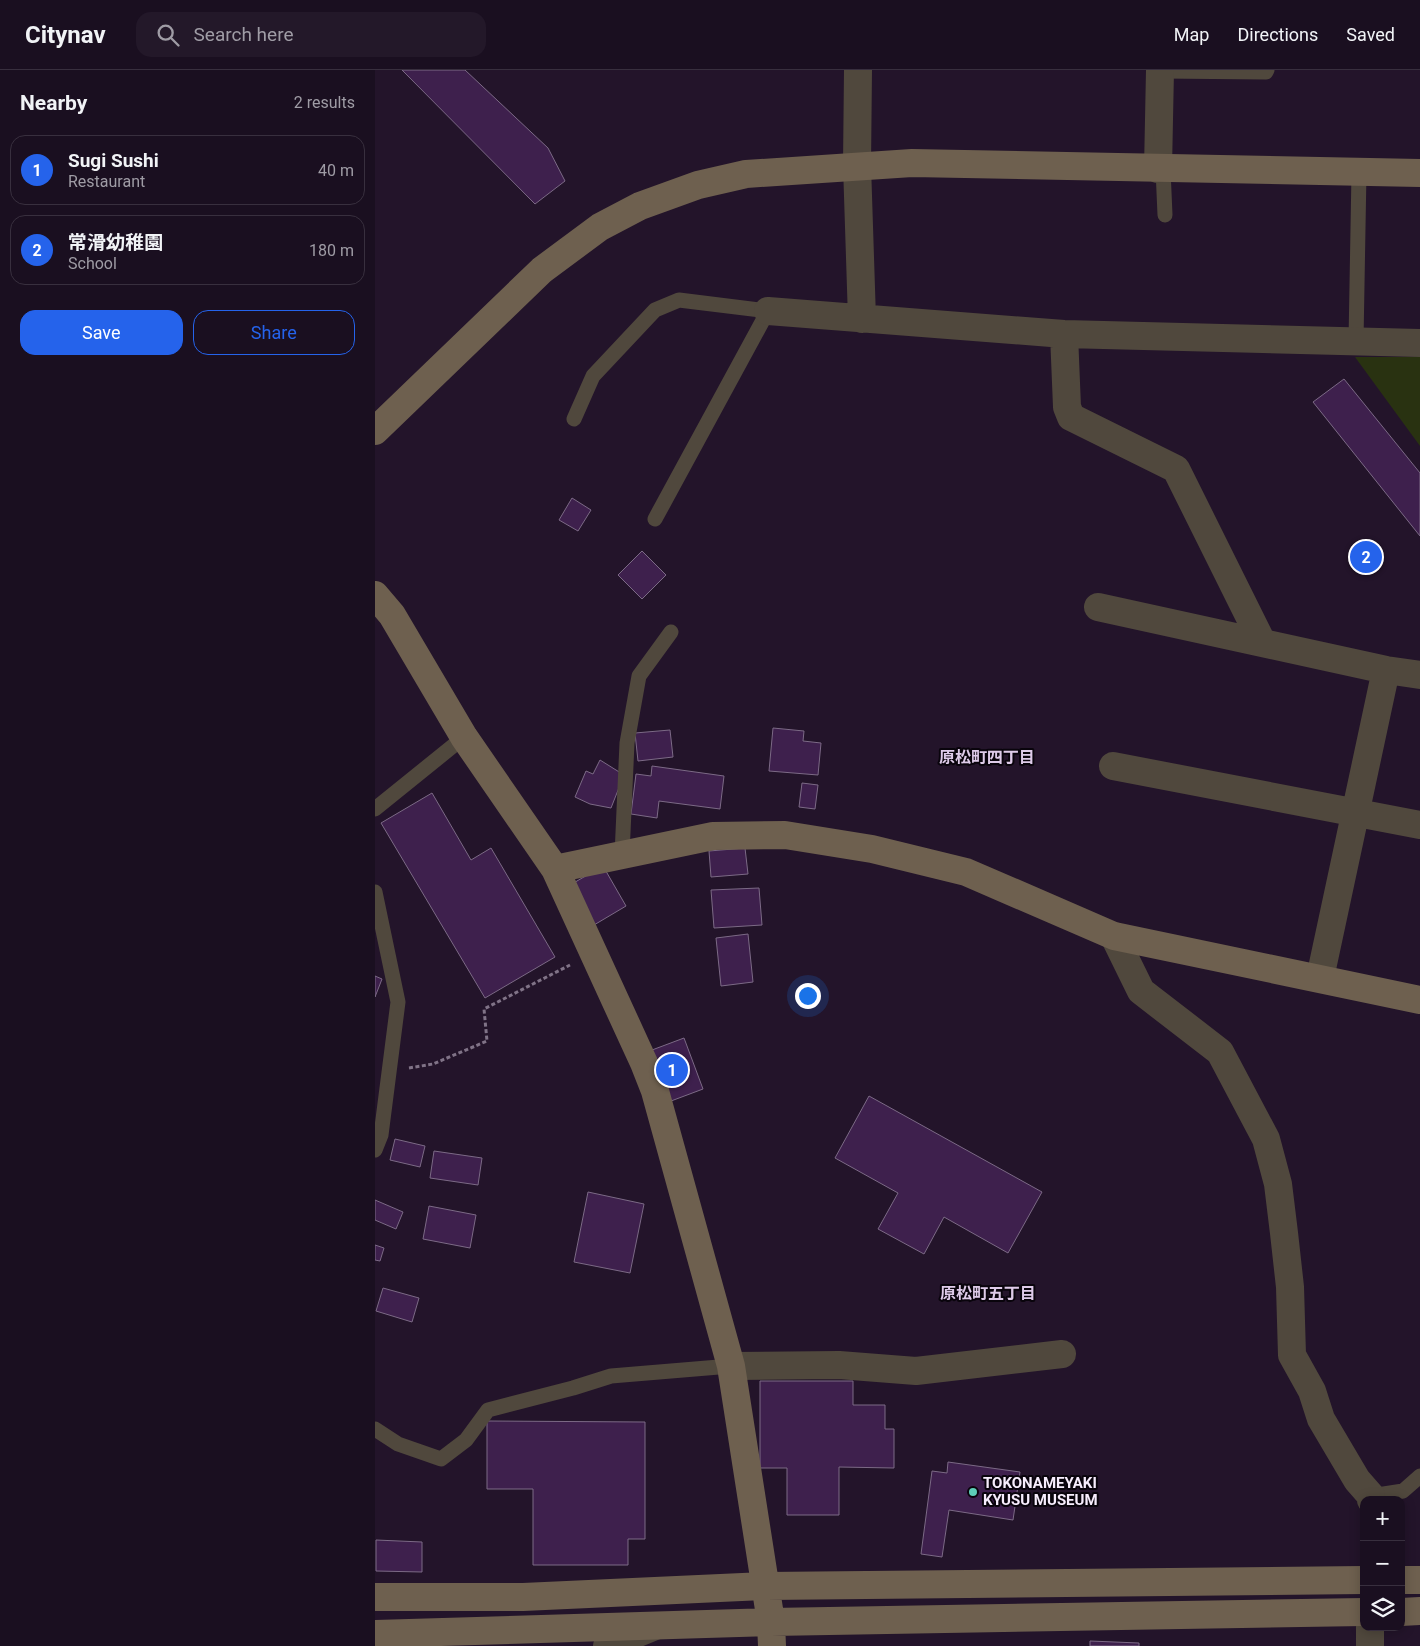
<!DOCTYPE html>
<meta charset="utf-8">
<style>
body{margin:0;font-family:Roboto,"Noto Sans JP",sans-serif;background:#231829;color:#f1f3f6}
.controls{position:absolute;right:15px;bottom:15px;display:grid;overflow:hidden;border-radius:10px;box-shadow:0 2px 12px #0003}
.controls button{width:45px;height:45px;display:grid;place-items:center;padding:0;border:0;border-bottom:1px solid #382f3e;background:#1a0f20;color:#f1f3f6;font:25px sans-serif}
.you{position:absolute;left:432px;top:925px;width:18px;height:18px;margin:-12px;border:4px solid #fff;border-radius:50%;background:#1a73e8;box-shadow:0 0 0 8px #1a73e833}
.badge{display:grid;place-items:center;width:32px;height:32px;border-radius:50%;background:#2563eb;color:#fff;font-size:16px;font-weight:700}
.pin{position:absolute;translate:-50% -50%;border:2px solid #fff;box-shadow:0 1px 5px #0006}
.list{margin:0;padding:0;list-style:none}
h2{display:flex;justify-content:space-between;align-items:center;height:65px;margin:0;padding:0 20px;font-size:21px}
h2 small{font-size:16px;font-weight:400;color:#9f9ca5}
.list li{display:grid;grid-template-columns:32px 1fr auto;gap:15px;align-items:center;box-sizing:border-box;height:70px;margin:0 10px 10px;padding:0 10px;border:1px solid #382f3e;border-radius:15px}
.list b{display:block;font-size:19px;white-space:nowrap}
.list p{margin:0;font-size:16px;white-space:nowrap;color:#9f9ca5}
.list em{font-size:16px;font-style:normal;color:#9f9ca5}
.actions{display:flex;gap:10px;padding:15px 20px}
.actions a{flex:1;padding:11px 0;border:1px solid #2563eb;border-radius:15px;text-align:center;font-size:18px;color:#2563eb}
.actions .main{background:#2563eb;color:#fff}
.icon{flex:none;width:28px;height:28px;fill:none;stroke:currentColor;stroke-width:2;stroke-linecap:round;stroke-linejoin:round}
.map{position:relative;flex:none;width:1045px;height:1576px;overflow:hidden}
header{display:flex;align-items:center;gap:30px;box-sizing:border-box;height:70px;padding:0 25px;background:#1a0f20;border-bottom:1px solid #382f3e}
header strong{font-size:24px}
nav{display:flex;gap:28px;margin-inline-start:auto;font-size:18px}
.search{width:350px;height:45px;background:#231829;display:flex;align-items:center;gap:12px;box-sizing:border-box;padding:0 18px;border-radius:15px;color:#9f9ca5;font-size:19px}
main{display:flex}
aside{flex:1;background:#1a0f20}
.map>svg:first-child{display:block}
.green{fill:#293211}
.building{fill:#3e204d;stroke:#7c6a86}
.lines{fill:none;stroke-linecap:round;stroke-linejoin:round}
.path{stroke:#807387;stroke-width:3;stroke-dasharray:4 2.5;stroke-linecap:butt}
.lane{stroke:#50483d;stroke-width:15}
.street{stroke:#50483d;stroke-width:28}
.secondary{stroke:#6e604f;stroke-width:28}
.poi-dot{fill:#5dceb8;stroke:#09040c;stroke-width:2}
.labels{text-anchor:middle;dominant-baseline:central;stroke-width:4;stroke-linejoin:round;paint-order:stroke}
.poi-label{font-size:15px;font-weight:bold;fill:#f7edfd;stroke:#09040c;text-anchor:start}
.neighbourhood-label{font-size:16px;font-weight:bold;fill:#decbe9;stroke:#09040c}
</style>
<header>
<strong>Citynav</strong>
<div class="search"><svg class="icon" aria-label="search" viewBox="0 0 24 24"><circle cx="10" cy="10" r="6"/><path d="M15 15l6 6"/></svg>Search here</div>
<nav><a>Map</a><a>Directions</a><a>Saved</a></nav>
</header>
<main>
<aside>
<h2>Nearby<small>2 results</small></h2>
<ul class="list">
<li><span class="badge">1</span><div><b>Sugi Sushi</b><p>Restaurant</p></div><em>40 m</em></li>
<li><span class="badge">2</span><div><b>常滑幼稚園</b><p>School</p></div><em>180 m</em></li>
</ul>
<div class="actions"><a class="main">Save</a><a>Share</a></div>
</aside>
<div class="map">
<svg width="1045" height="1576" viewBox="0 0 1045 1576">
<rect width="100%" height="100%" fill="#23142a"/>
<path class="green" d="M980,287h65v89z"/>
<path class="building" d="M27,0h63l83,78 17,33 -30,23z
M969,309l76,94v63l-107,-134z
M197,428l19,12 -13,21 -19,-11z
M267,481l24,24 -24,24 -24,-24z
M398,658l31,3 -1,10 18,2 -3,32 -49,-4z
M295,660l3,27 -35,4 -3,-28z
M225,690l24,15 -13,33 -21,-4 -15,-7 11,-26 7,3z
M277,696l72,10 -4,33 -61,-8 -2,17 -26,-4 5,-40 15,2z
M427,713l16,2 -3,24 -16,-2z
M57,723l39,67 20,-12 64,109 -70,41 -104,-175z
M370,778l3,26 -37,3 -2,-26z
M228,796l23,40 -32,19 -24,-40z
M384,818l3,37 -48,3 -3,-38z
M373,864l5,48 -32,4 -5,-48z
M0,906l7,3 -7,18z
M309,968l19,51 -32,12 -19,-51z
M494,1026l173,96 -34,61 -64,-36 -20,37 -46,-25 20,-36 -63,-35z
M20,1069l30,7 -5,21 -30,-7z
M59,1081l48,7 -4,27 -48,-7z
M213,1122l56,12 -14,69 -56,-11z
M0,1130l28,12 -7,17 -21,-9z
M54,1136l47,9 -6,33 -47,-9z
M0,1175l9,3 -4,13 -5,-1z
M8,1218l36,10 -7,24 -36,-11z
M385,1311h93v24h32v24h9v39l-55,-1v48h-52v-47h-27z
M112,1351l158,1v117h-17v26h-95v-76h-46z
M573,1392l72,10 -7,48 -64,-10 -7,47 -21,-3 11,-83 15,2z
M1,1470l46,2v30l-46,-1z
M715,1571l49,2v3h-49z"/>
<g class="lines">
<path class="path" d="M34,998l24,-4 54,-23 -3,-32 86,-44"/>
<path class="lane" d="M785,1l106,1 1,-2
M788,99l2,46
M981,271l3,-169
M199,349l19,-43 62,-66 24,-10 89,11 -113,208
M0,739l89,-72
M247,785l5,-112 12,-67 32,-44
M0,822l23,110 -17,133 -6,15
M0,1359l23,15 43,15 25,-19 22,-30 85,-22 38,-12 120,-10
M996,1426l32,-5 17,-15"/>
<path class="street" d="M483,0l-1,95 5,154
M783,99l2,-99
M393,241l296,23 356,9
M689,264l3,73 4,10 105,52 86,173
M723,537l288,63 34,5
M738,696l307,59
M739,866l27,55 79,61 46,87 12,45 6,49 6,54 2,68 20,36 9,28 36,61 14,16v4
M945,908l66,-308
M356,1296l108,-1 77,6 146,-17
M232,1576l48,-20
M995,1576v-19"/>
<path class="secondary" d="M0,361l167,-161 58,-43 40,-21 58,-21 48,-11 166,-11 508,10
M0,525l17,20 72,122 91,132 89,194 11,28 76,275 40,256 1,24
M180,799l158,-33 72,-1 87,14 94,23 148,64 306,64
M1026,1510h19
M0,1527h148l243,-11 598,-6
M1026,1542l19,-1
M0,1564l396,-12 593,-10"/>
</g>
<circle class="poi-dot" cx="598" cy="1422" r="5"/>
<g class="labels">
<g class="poi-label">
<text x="608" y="1413">TOKONAMEYAKI<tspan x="608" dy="17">KYUSU MUSEUM</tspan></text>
</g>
<g class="neighbourhood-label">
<text x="612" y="687">原松町四丁目</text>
<text x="613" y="1223">原松町五丁目</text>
</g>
</g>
</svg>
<div class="controls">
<button>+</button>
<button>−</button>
<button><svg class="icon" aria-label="layers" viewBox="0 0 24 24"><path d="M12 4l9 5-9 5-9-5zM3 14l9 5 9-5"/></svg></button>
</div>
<div class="you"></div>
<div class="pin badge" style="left:297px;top:1000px">1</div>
<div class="pin badge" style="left:991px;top:487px">2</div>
</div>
</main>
